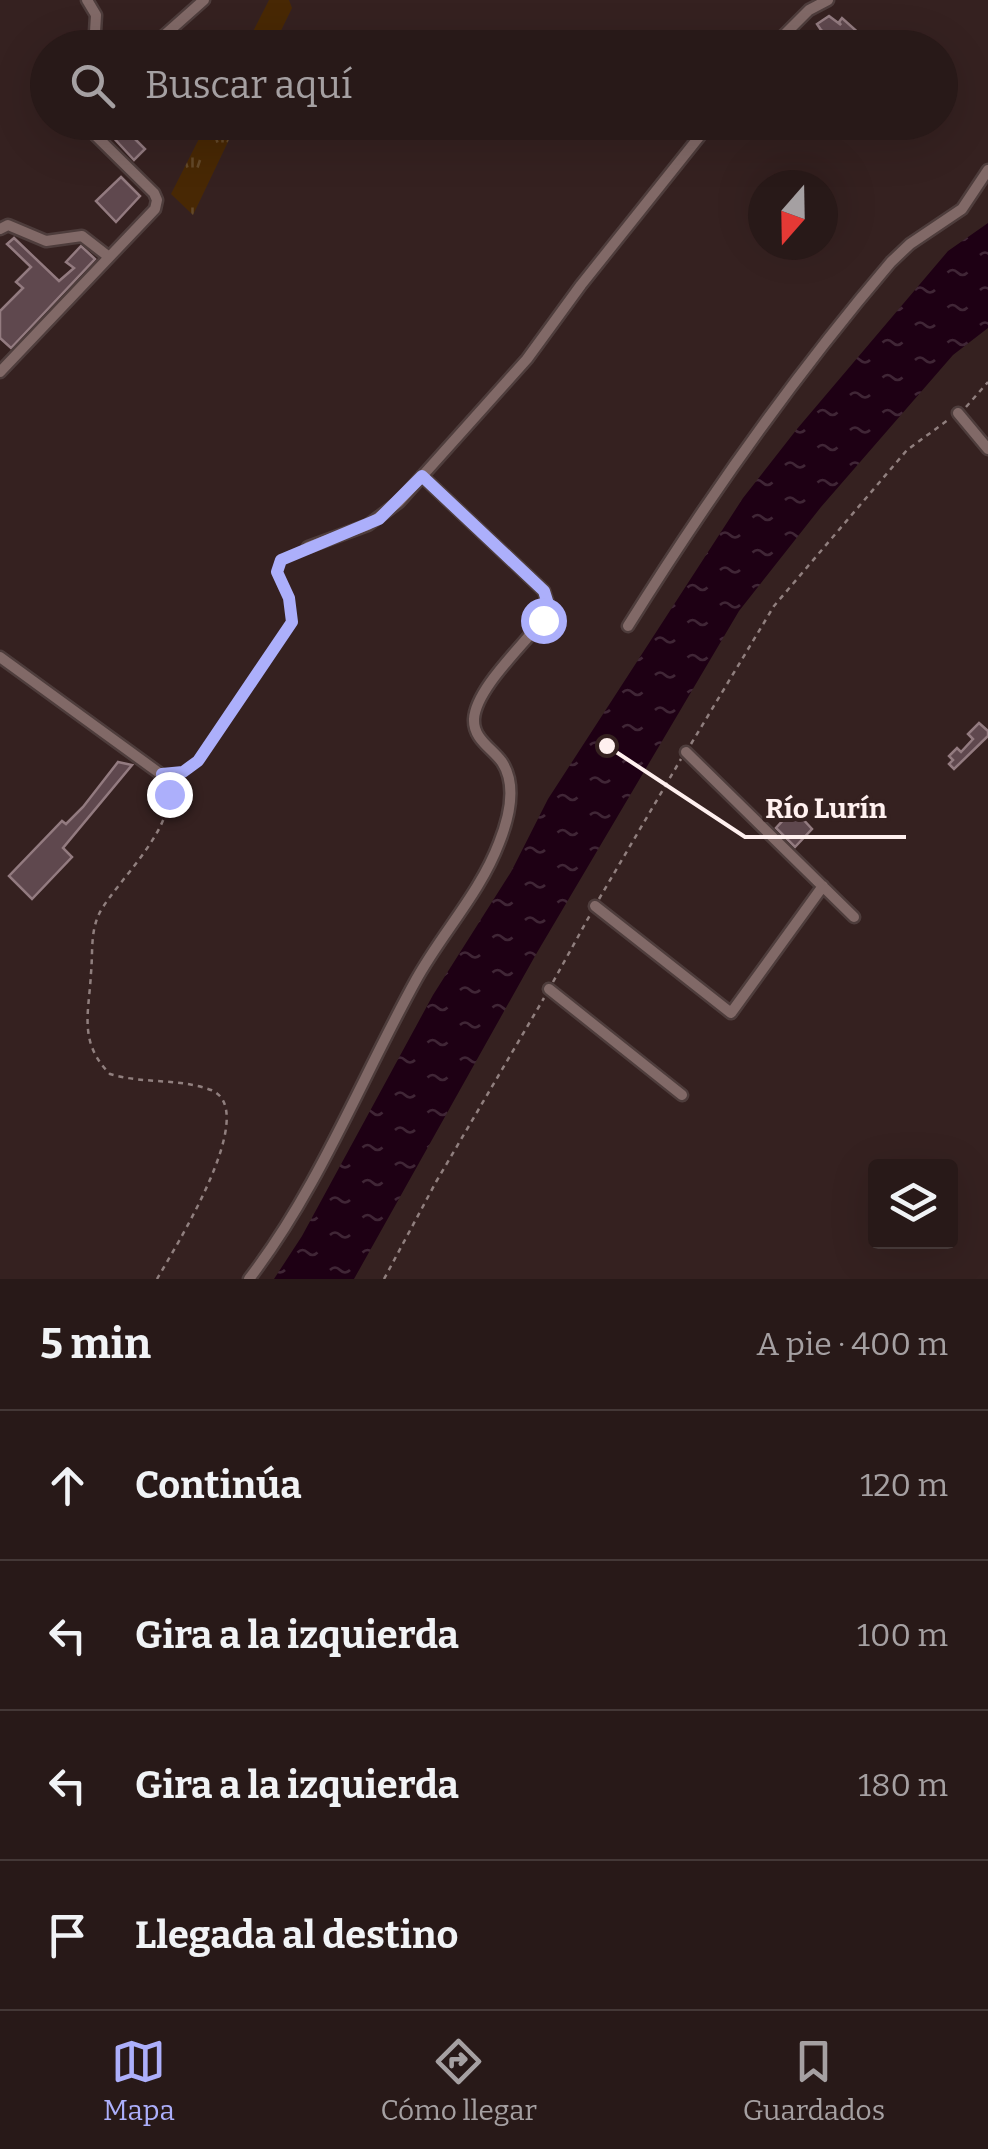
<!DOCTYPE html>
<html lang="es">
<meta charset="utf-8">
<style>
body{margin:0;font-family:Bitter,serif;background:#342625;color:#f1f3f6}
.controls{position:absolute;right:30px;bottom:30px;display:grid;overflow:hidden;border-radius:10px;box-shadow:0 10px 40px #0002}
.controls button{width:90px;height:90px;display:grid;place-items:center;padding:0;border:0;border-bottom:2px solid #443837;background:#281918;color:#f1f3f6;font:50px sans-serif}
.compass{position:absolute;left:748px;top:170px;width:90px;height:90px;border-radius:50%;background:#281918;box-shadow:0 10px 40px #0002;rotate:200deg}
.stop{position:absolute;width:30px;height:30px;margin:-22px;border:8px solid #acaffb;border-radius:50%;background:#fff}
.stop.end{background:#acaffb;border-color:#fff;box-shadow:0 2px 10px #0008}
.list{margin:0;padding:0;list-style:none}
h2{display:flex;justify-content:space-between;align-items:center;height:130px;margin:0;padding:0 40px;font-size:42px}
h2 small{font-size:32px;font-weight:400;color:#a5a0a2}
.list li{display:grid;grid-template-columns:65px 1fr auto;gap:30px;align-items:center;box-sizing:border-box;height:150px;padding:0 40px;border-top:2px solid #443837}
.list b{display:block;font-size:38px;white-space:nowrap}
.list em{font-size:32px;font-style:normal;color:#a5a0a2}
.icon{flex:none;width:55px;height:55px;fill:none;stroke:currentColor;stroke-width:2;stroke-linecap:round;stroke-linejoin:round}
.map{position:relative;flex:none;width:988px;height:1279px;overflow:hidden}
.search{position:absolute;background:#281918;box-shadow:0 10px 40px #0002;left:30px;right:30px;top:30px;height:110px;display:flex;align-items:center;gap:25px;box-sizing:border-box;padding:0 35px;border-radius:55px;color:#a5a0a2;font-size:38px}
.sheet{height:730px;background:#281918}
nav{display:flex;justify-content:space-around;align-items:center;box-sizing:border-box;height:140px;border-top:2px solid #443837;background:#281918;font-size:28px;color:#a5a0a2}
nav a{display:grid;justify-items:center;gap:5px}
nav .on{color:#acaffb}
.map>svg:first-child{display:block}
.grass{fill:url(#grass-tufts)}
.water{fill:url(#water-ripples)}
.building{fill:#5f484e;stroke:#937b80;stroke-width:2.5}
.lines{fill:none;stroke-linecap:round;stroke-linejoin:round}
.street-casing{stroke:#4e3d3c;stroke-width:15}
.path{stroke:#907f7e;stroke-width:2.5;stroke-dasharray:5 5;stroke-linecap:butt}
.street{stroke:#816967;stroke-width:10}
.route{stroke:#acaffb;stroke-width:12}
.leader{fill:none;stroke:#fff0ef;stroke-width:4}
.callout-dot{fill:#fff0ef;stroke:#352120;stroke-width:4}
.callout-label{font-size:28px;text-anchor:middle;font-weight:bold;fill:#fff0ef;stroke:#352120;stroke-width:8;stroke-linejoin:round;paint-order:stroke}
</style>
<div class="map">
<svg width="988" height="1279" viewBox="0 0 988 1279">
<defs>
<pattern id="grass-tufts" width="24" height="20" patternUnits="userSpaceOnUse" patternTransform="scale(2.5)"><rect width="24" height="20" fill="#482804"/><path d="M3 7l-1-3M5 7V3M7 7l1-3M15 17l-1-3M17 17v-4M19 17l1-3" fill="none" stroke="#634829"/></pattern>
<pattern id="water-ripples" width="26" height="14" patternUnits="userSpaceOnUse" patternTransform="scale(2.5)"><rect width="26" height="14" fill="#1e0014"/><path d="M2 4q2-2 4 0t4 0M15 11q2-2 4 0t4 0" fill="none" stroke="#402636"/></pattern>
</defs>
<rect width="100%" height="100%" fill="#352120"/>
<path class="grass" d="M269,0h20l3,8 -19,39h-28z
M207,123h30l-44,92 -22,-21z"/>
<path class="water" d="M988,223v105l-35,27 -132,152 -82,104 -204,345 -181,323h-80l28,-43 131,-241 78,-123 37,-73 195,-301 54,-69 151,-178z"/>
<path class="building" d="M829,16l12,9 -2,-3 3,-4 19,17 -6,6 -5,-6 -5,4 -4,-6 -13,1 -7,-4 -4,-6z
M99,122h12l6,8 5,-4 23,23 -11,11z
M121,177l19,19 -24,26 -20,-21z
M14,238l45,43 15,-13 -8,-6 15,-16 14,13 -84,89 -11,-10v-27l23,-23 -7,-6 15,-15 -24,-23z
M979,723l9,8v5l-34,33 -5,-5 4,-4 -4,-4 8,-8 4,4 12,-13 -5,-5z
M118,762l14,3 -69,83 9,9 -40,42 -23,-23 53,-55 4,3 17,-17z
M797,805l7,8 -4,3 12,13 -17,18 -19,-19z"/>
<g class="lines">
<defs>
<path id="street" d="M87,0l9,15 -2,33
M150,48l54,-48
M771,48l38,-38 19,-10
M0,229l8,-4 38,16 36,-5 27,21
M0,372l155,-163 2,-9 -3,-7 -63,-62 -5,-9
M958,413l30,36
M308,547l60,-22 31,-23 128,-143 54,-74 130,-163
M628,626c80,-128 165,-249 263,-364l19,-18 52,-35 26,-39
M0,657l162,118
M686,752l168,165
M595,906l136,107 92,-127
M549,989l133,106
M249,1279c70,-91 112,-200 167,-299 26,-47 64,-87 83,-137 10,-25 18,-58 3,-81 -10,-14 -29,-23 -28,-43 2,-31 50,-74 69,-100l5,-15 -4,-13 -122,-115"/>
</defs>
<use href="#street" class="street-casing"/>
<path class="path" d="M966,407l22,-25
M691,744l83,-138 133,-156 41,-30
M172,773l11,-1 14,-11 88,-126 8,-22 -16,-41 4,-12 16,-9
M599,899l82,-140
M553,982l37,-67
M157,1279c17,-30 105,-169 54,-189 -31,-12 -69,-6 -101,-16 -32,-32 -21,-61 -19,-101 2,-20 -1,-42 9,-61 17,-31 81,-89 66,-126
M384,1279l52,-97 108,-184"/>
<use href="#street" class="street"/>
</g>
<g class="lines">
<path class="route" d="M169,794l-7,-20 21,-2 15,-11 94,-139 -3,-24 -12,-26 4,-12 98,-41 43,-43 122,115 4,13 -5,16"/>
</g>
<path class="leader" d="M607 746L745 837H906"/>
<circle class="callout-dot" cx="607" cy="746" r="10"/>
<g class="callout-label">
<text x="826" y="818">Río Lurín</text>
</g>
</svg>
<div class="controls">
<button><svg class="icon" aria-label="layers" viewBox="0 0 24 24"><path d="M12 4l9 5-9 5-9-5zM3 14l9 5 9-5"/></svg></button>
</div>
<svg class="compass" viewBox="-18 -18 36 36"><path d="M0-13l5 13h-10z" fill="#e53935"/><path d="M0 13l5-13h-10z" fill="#a5a0a2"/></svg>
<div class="stop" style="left:543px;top:620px"></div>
<div class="stop end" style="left:169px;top:794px"></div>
<div class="search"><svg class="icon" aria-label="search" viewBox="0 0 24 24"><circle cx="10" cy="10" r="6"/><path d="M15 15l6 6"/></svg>Buscar aquí</div>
</div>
<section class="sheet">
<h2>5 min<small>A pie · 400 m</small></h2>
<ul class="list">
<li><svg class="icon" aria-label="ahead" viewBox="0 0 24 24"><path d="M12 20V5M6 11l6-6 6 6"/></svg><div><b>Continúa</b></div><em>120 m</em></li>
<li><svg class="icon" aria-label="left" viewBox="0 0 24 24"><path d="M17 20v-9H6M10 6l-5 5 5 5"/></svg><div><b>Gira a la izquierda</b></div><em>100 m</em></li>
<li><svg class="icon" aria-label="left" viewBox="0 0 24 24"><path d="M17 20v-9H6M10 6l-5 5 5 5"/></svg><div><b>Gira a la izquierda</b></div><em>180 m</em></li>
<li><svg class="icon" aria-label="arrive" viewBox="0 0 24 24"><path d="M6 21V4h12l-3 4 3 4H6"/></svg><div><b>Llegada al destino</b></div></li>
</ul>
</section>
<nav>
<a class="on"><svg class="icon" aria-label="map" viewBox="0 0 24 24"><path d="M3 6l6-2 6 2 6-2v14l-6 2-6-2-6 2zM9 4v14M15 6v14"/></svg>Mapa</a>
<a><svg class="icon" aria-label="directions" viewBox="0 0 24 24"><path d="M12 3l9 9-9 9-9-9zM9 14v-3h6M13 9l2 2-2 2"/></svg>Cómo llegar</a>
<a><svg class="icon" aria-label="saved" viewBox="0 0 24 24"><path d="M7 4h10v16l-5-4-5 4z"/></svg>Guardados</a>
</nav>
